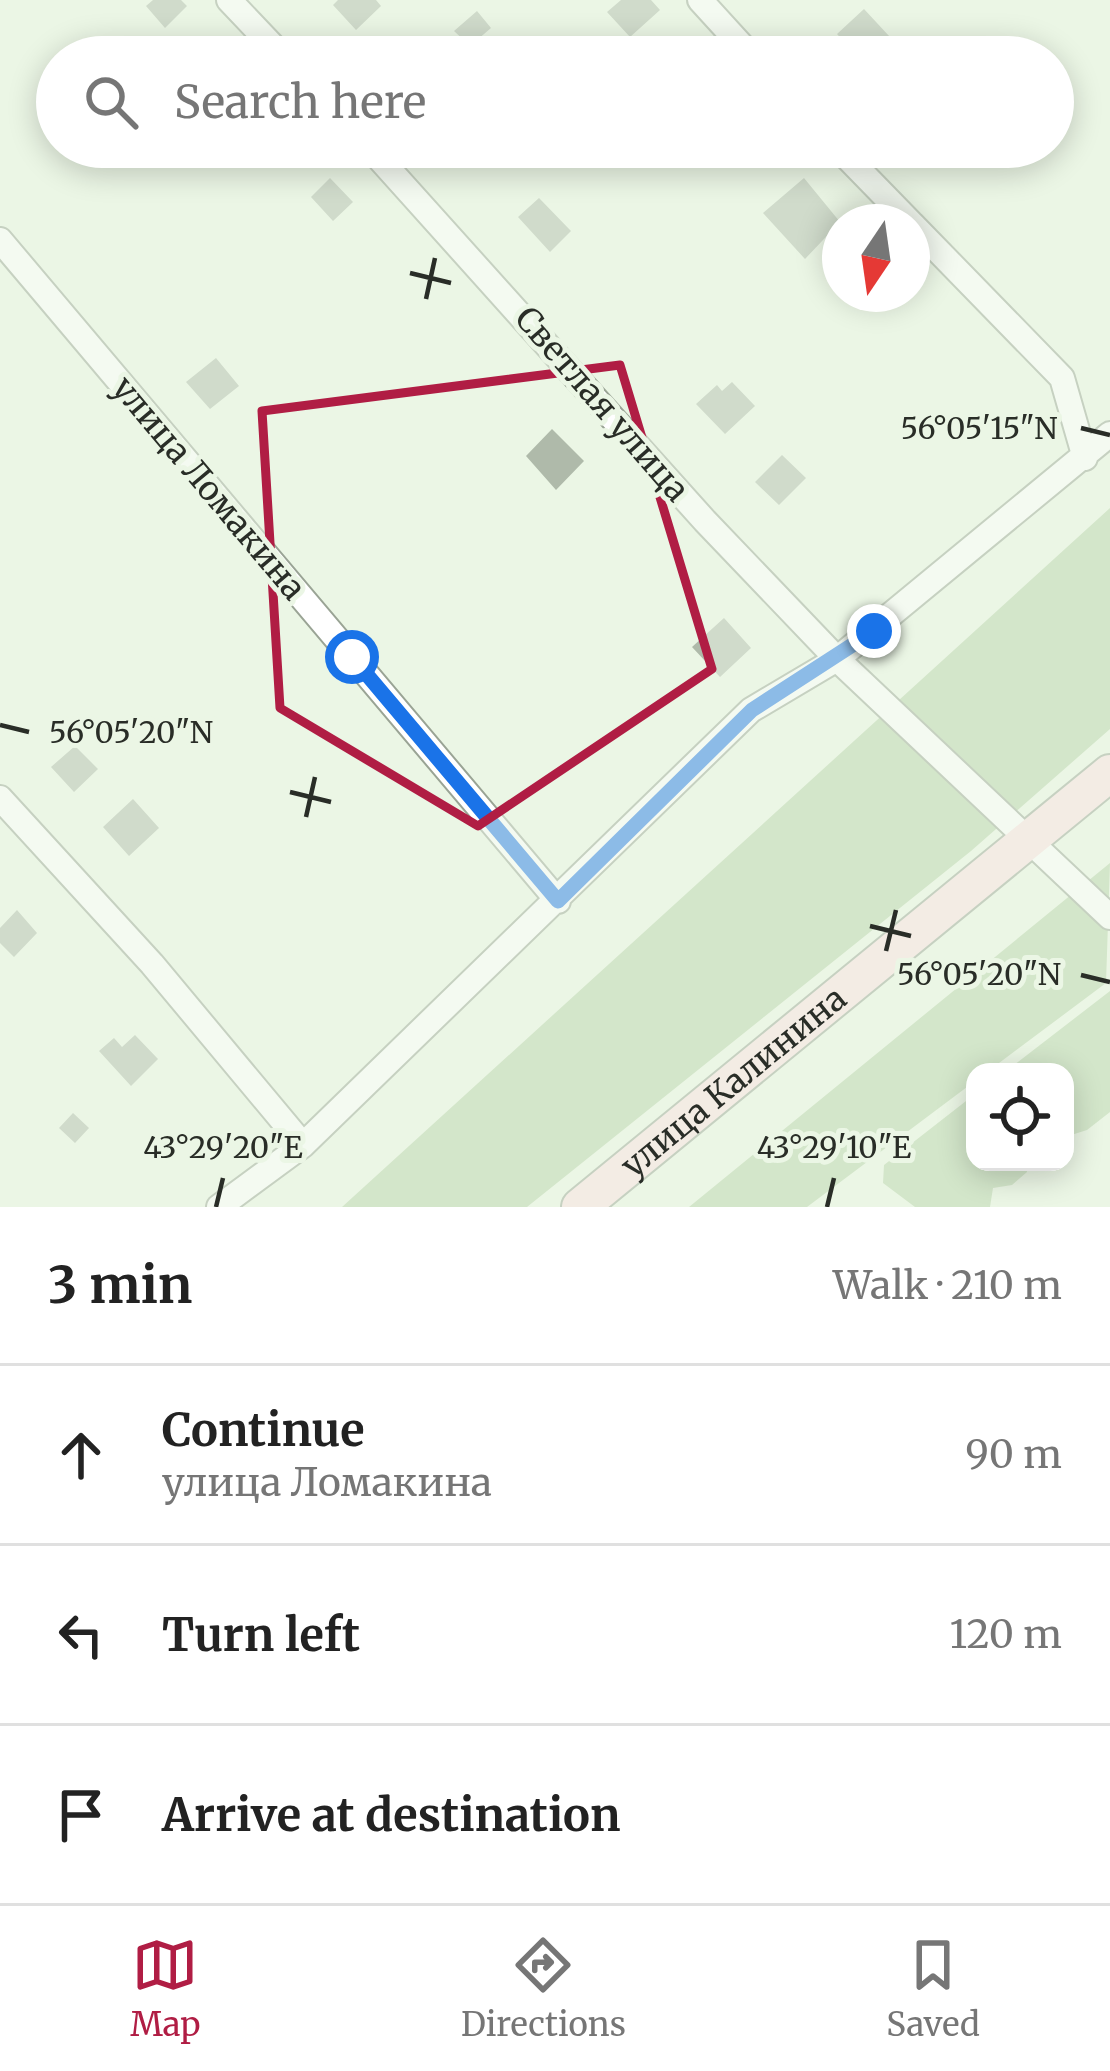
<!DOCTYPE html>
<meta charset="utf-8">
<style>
body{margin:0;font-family:Merriweather,serif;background:#f2f2f2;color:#222}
.controls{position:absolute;right:36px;bottom:36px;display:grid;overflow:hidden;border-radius:24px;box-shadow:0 6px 30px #0003}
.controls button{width:108px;height:108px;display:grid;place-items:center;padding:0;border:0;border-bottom:3px solid #e0e0e0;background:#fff;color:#222;font:60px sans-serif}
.compass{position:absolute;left:822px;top:204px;width:108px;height:108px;border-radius:50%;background:#fff;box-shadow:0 6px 30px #0003;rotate:193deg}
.stop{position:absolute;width:36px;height:36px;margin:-27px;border:9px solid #1a73e8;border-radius:50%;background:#fff}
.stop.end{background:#1a73e8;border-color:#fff;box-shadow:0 3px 12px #0008}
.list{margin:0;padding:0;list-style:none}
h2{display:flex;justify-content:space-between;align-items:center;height:156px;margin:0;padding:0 48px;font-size:51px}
h2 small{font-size:39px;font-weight:400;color:#767676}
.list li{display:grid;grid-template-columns:78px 1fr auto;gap:36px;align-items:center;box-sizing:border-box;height:180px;padding:0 48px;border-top:3px solid #e0e0e0}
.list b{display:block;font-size:45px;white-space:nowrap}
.list p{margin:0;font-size:39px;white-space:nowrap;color:#767676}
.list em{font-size:39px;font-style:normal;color:#767676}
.icon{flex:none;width:66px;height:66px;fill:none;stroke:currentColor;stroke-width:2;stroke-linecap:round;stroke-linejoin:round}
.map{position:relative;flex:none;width:1110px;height:1207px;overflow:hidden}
.search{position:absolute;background:#fff;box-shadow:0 6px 30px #0003;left:36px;right:36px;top:36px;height:132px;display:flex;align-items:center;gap:30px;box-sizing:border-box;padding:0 42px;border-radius:66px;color:#767676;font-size:45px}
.sheet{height:696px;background:#fff}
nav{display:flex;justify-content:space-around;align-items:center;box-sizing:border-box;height:168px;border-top:3px solid #e0e0e0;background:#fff;font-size:33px;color:#767676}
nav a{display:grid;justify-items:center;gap:6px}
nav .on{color:#b01d44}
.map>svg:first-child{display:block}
.green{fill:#b7d2a8}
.building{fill:#afbaaa}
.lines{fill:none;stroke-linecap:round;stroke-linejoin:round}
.minor-casing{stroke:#9aa495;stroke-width:28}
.secondary-casing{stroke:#9aa495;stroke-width:40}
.minor{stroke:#fff;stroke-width:24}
.secondary{stroke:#fce0e3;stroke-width:36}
.route{stroke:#1a73e8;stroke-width:15}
.marked{fill:none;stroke:#b01d44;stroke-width:9;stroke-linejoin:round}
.ticks{fill:none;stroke:#292d27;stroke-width:4.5}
.labels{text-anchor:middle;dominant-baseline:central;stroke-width:10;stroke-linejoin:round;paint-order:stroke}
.street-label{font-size:33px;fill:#292d27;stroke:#ebf6e5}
.ticks-label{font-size:30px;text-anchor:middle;fill:#292d27;stroke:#ebf6e5;stroke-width:10;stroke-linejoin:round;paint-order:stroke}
</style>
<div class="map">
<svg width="1110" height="1207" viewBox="0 0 1110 1207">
<rect width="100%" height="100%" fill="#ebf6e5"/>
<path class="green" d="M1110,508v221l-139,122 -444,356h-185z
M1110,863l-4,120 -119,89h-12v9l-168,126h-118z
M1110,991v121l-23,18 -22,7v-65h-60z
M975,1094v68h51l1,10 -15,13 -19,3 -3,19h-75l-32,-24 1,-18z"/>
<path class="building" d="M153,0h28l6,6 -22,22 -19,-22z
M338,0h38l5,6 -25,24 -23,-25z
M621,0h30l9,10 -30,27 -23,-25z
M864,9l38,41 -7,7h-37l-21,-23z
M477,11l14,17 -21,18 -16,-15z
M330,178l23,24 -20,19 -22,-24z
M804,178l36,44 -35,37 -42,-46z
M539,198l32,33 -21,21 -32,-35z
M216,358l23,28 -29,23 -24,-27z
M732,382l23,24 -30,28 -29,-30 21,-19 5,6z
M552,429l32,32 -28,29 -30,-34z
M782,455l24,23 -27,27 -24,-23z
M724,618l27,30 -31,29 -28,-30z
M75,746l23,23 -24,23 -23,-25z
M133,799l26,29 -30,28 -26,-29z
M17,910l20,23 -23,24 -14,-14v-15z
M135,1035l23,24 -27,27 -32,-35 15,-13 8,9z
M73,1113l16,15 -14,15 -16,-15z"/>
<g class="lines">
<defs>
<path id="minor" d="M229,0l54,57
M700,0l52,57
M369,147l336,374 132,138 273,258
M837,147l73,75
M912,224l150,154 23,80
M0,240l558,661
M0,798l152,166 151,181 -84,62
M303,1145l448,-435 86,-51 273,-225"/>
<g id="secondary">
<path id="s1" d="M580,1207l530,-434"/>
</g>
</defs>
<use href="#minor" class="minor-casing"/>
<use href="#secondary" class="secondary-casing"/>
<use href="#minor" class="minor"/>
<use href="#secondary" class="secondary"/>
</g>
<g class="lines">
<path class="route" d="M352,657l206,244 194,-191 122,-79"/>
</g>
<path d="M0 0H1110V1207H0ZM620,365l92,304 -234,157 -198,-118 -18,-297z" fill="#ebf6e5" fill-opacity=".55" fill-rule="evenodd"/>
<path class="marked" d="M620,365l92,304 -234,157 -198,-118 -18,-297z"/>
<path class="ticks" d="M410,273l41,10M426,299l9,-41M1081,428l29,7M0,725l29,7M290,792l41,10M306,817l9,-40M870,926l41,10M886,951l10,-41M1081,975l29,7M216,1207l7,-29M827,1207l7,-29"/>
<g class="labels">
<g class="street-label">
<text transform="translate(602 404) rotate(49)">Светлая улица</text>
<text transform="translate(209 488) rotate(50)">улица Ломакина</text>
<text stroke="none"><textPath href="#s1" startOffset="198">улица Калинина</textPath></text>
</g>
</g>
<g class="ticks-label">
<text x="979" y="439">56°05'15"N</text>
<text x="131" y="743">56°05'20"N</text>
<text x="979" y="985">56°05'20"N</text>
<text x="223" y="1158">43°29'20"E</text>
<text x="834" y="1158">43°29'10"E</text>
</g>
</svg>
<div class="controls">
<button><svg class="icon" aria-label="locate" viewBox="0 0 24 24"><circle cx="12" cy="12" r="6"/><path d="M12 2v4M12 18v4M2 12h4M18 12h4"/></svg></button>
</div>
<svg class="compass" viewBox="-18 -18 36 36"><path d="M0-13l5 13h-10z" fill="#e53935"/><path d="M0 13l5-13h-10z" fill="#767676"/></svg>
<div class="stop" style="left:352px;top:657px"></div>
<div class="stop end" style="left:874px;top:631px"></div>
<div class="search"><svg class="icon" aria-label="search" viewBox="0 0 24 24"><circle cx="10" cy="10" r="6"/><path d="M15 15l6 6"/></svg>Search here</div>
</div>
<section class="sheet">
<h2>3 min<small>Walk · 210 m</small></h2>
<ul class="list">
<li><svg class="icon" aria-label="ahead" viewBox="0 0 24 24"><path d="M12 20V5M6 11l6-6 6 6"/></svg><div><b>Continue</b><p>улица Ломакина</p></div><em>90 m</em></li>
<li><svg class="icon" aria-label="left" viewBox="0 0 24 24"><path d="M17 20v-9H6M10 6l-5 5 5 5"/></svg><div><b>Turn left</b></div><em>120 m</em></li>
<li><svg class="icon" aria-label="arrive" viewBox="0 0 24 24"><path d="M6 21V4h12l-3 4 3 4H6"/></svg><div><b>Arrive at destination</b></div></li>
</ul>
</section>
<nav>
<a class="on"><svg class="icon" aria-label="map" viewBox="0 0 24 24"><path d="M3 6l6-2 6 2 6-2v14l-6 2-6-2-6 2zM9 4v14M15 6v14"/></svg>Map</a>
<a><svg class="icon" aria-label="directions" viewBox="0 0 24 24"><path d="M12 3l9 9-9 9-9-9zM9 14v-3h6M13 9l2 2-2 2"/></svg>Directions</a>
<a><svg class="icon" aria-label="saved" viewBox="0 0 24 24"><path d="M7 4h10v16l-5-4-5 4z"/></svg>Saved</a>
</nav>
